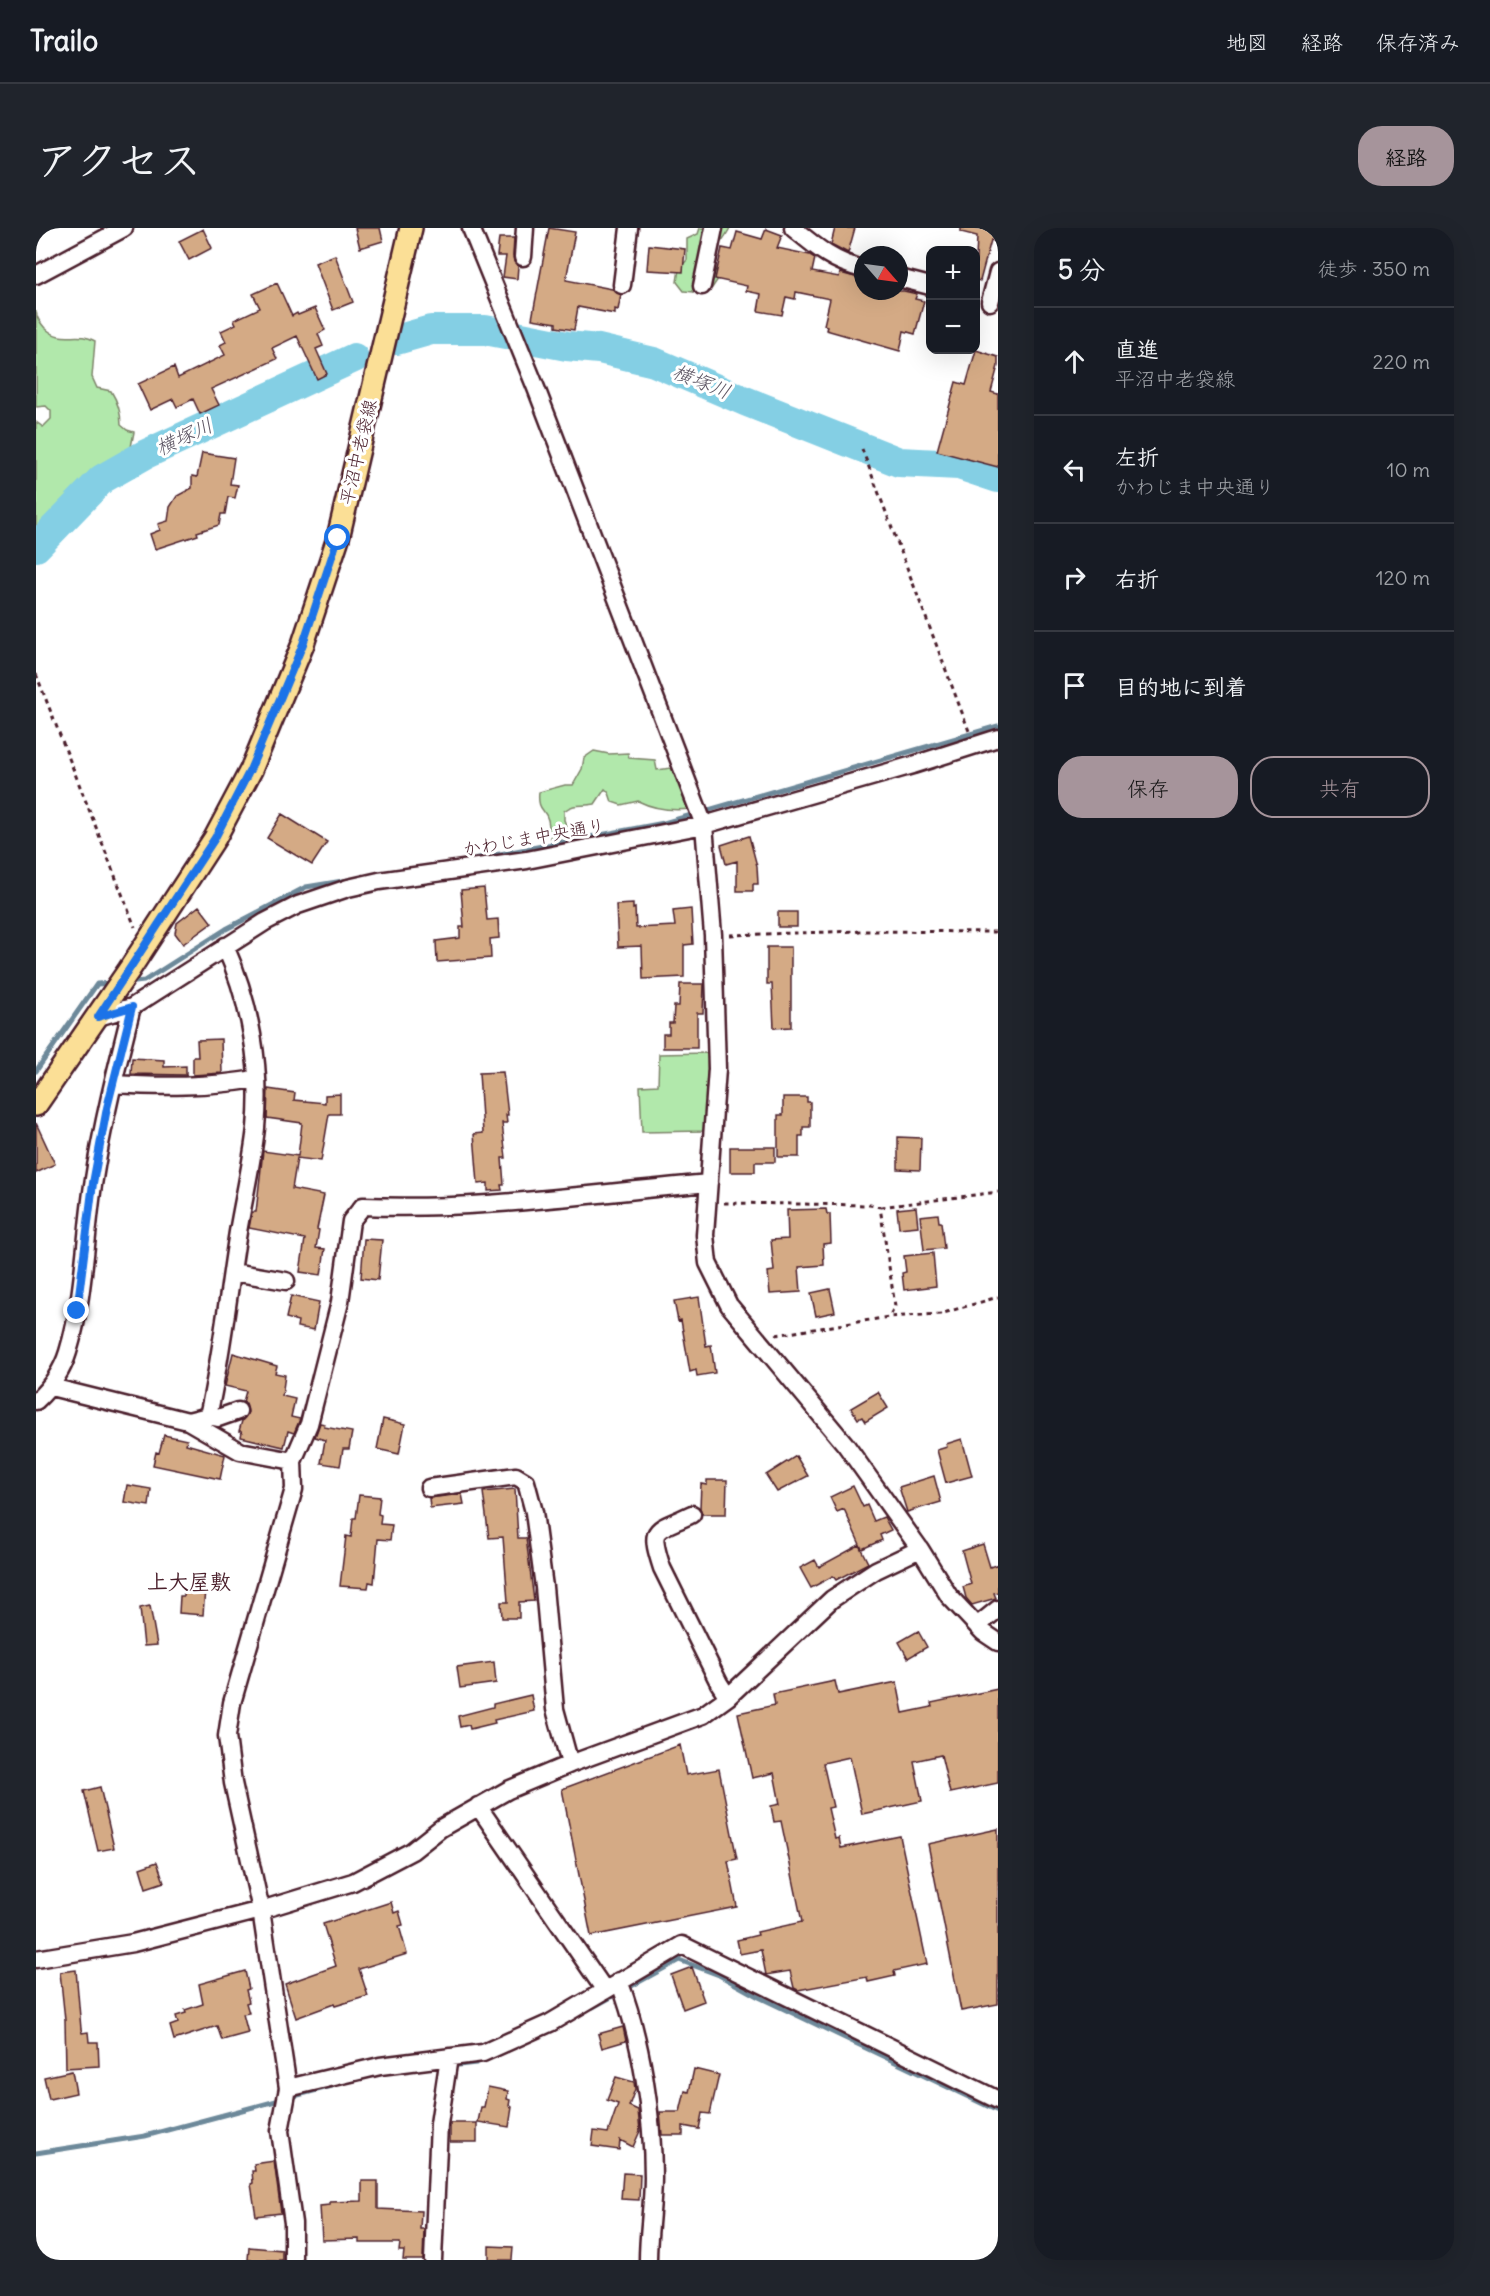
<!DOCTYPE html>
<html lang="ja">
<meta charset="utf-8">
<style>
body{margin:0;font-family:Delius,"Klee One",sans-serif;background:#20242c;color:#f1f3f6}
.controls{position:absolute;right:18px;top:18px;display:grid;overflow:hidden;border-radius:12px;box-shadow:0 6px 24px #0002}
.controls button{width:54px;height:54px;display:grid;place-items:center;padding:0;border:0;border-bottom:2px solid #363941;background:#171b24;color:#f1f3f6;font:30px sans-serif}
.compass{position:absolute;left:818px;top:18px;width:54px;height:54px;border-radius:50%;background:#171b24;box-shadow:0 6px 24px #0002;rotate:118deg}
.stop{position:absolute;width:18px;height:18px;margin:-14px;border:4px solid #1a73e8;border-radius:50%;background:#fff}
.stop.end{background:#1a73e8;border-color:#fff;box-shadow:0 2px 6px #0008}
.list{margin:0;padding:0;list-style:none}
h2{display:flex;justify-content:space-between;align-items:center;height:78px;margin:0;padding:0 24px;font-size:26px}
h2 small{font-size:20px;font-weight:400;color:#9ea1a6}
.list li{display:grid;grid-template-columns:39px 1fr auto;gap:18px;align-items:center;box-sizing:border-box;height:108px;padding:0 24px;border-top:2px solid #363941}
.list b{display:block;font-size:22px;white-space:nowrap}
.list p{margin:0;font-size:20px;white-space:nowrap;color:#9ea1a6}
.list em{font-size:20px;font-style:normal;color:#9ea1a6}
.actions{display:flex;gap:12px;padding:18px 24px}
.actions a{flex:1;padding:14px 0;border:2px solid #a6949b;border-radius:24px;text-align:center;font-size:21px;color:#a6949b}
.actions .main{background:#a6949b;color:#111}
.icon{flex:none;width:33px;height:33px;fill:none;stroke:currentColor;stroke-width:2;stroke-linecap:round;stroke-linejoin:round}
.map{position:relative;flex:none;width:962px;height:2032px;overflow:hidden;border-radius:24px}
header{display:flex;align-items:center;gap:36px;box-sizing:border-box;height:84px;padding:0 30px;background:#171b24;border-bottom:2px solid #363941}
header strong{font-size:28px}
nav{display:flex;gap:33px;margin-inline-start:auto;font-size:21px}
.intro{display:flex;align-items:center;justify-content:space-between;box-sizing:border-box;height:144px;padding:0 36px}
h1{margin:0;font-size:42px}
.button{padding:15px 27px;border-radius:24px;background:#a6949b;color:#111;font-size:21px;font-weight:700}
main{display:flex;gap:36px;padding:0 36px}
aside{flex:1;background:#171b24;border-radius:24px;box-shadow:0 6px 24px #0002}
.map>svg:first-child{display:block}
.green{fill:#b1e8ab;stroke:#7e846b;stroke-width:1.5}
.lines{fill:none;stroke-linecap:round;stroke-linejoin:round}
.stream{stroke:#6d899a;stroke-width:5}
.river{stroke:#84cfe4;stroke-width:30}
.building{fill:#d4aa85;stroke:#4a1f2b;stroke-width:1.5}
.minor-casing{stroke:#4a1f2b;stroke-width:21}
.major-casing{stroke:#4a1f2b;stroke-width:26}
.path{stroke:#4a1f2b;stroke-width:3;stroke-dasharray:4.5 4.5;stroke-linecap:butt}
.minor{stroke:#fff;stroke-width:16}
.major{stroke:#fbdf96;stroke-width:21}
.route{stroke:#1a73e8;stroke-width:8}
.labels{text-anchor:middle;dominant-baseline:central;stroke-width:6;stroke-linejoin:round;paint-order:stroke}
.street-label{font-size:18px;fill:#4a1f2b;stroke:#fff}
.water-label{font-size:20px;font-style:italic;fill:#5b5462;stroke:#fff}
.quarter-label{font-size:21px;font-weight:bold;fill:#4a1f2b;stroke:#fff}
</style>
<header>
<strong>Trailo</strong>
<nav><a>地図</a><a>経路</a><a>保存済み</a></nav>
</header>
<div class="intro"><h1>アクセス</h1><a class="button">経路</a></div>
<main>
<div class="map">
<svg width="962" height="2032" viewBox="0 0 962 2032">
<rect width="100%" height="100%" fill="#fff"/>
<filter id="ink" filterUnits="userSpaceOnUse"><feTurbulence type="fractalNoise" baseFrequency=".0167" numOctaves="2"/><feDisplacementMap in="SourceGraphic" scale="12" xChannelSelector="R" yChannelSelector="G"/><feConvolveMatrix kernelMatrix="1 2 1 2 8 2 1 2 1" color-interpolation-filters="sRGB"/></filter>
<g filter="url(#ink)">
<path class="green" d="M664,0h30c-6,12 -14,19 -19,31l5,9 2,11 -6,9 -18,4 -10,-1 -7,-9 2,-13 8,-9v-21l11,-5z
M0,83c1,8 4,11 9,17 18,17 31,2 50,13l-3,36 5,11 14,3c7,11 10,21 10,34l6,5 7,2 -3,15 2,5 4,1v10l-5,3 -10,-1v11l-37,29 -18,26 -8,4 -9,11 -5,9 -9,2v-135l7,5 8,-8v-8l-5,-5 -10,1z
M558,523l15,3 19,-1 1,5 26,2 2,10 14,-2 4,9 7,-2 9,34c-17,2 -37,0 -53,-8l-17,4 -9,-3 -3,-9 -4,-4 -10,15c-13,3 -20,-2 -31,7v9l7,17 -19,3c-4,-7 -2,-12 -4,-20 -3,-12 -11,-9 -9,-28l26,-7h8l9,-16 2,-11z
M672,825l-3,78 -63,1 -2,-46 18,-1 1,-31z"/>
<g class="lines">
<path class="stream" d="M432,632l196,-37 334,-97
M91,755l17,-2 82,-52 80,-42 43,-7
M0,843l61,-87 15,-1
M557,1779l86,-47 40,15 40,22 239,114
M414,1838l26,-3 9,-4
M0,1925l109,-17 187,-50"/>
<path class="river" d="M360,112l35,-10h54l82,16 32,3 55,13 91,39 154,61 60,3 39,13
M0,319l66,-68 44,-25 208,-96"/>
</g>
<path class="building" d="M319,0h25l3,13 -23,7z
M513,0l26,4 -9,48 46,9 9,6 -3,15 -3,-1v5l-37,-7 -4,23 -18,-3v-4l-24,-4z
M799,0h20l-7,25 -17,-9z
M925,0h37v14l-7,-2 -11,41 -5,-1 2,-44 -16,-4z
M167,1l9,19 -23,12 -10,-19z
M730,1l16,6 -5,13 33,7 5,3 -3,14 27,5 1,-4 23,6v12h41l13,3 -2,5 9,2 -9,33 -11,-3 -4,20 -74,-21 1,-4 -3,-1 6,-26 -34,-7 -1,7 -9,-2 -4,18 -24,-4 3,-17 -15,-3 1,-5 -32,-7 7,-31 10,2 5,-18 25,7z
M463,10h15l-1,18 1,6 4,4 -1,13 -14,-2 3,-21h-9z
M613,17l36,4 -2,23 -36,-2z
M299,27l18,47 -20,8 -18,-47z
M241,55l15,33 5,-3 1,2 17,-7 10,22 -7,4 5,12 -7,3 11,25 -10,5 -20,-43 -25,12 5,11 -66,30 8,16 -19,9 -7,-15 -16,8 -4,-8 -23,11 -12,-26 36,-17 4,11 47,-23 -5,-10 6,-3 -5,-11 15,-7 -2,-4 26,-12 -7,-14z
M940,122l22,7v9l-7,26 7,2v73l-61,-16 19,-69 10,3z
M166,225l32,5 -4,26 8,1 -3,13 -7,-1 -3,17h-4l-2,11 -22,7 1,3 -43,14 -5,-15 10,-4 -2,-6 10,-3 2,-14 7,-11 15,-8v-12l5,1z
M246,586l45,28 -15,23 -45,-27z
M713,608l8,30 1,18h-5v7h-16v-30l-11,3 -5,-19z
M448,660l3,32 11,-1 1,19 -9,1 1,19 -54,4 -1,-21 24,-3v-11h4l-3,-37z
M597,676v5l2,-1 1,20 39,-2 -2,-15 18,-2 2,35 -9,1v32l-41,2 -1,-33 -24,1 -2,-42z
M163,678l13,17 -29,21 -8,-11 2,-10z
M742,684h19v15h-19z
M731,719h24v80l-17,1 -2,-44h-5z
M644,756h24l-1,29h-6v35h-34v-14h6v-11h4l1,-17h5z
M185,811l1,34 -29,2v-18h5l-1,-17z
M96,830l32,2v7l22,-1v9l-55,-1z
M467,844l5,43h-2l1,8h-5l4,35h-4l2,27h-3l1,5 -14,1v-8l-10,1 -4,-50 9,-1 -4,-60z
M232,861l27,4 -1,7 31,3v-8l15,-1v20h-11l-8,47 -24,-3 -5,31 32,6 -7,34 2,1 -3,18 9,1 -4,26 -21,-3 5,-33 -56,-11 3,-16h4l7,-61 35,5 4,-33 -35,-5z
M747,869h24v5h3v25h-7v9h-4v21h-21v-42h5z
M0,895l19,41 -19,9z
M862,909l23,1 -1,32 -22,-1z
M694,919h45v15h-20v10h-25z
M880,979l2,19 -19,2 -2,-19z
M790,981l1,5h3l1,29 -8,1 1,21 -25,2 2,25 -31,2 -2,-22 6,-1 -3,-31 17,-1 -1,-29z
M902,986l1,8h2l3,26 -20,2 -4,-34z
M328,1011l18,1 -4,40 -17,-2z
M897,1025l3,33 -32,4 -2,-17 4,-1 -2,-16z
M794,1061l5,23 -19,4 -5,-23z
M255,1068l28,6 -5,28 -17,-3 1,-6 -12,-3z
M663,1069l7,49 5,-1 4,28 -18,3 -1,-6 -6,2 -9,-52 -3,1 -4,-20z
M197,1125l44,13 -2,7 10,2 -3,21 13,3 -4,18 9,2 -6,14 -6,-2 -4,16 -43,-10 1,-6h-3l3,-10 6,-9 -2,-9 -3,-1 3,-11 -21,-5z
M842,1164l10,16 -23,14 -3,-5 -4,2 -7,-11z
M347,1191l22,5 -6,30 -22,-5z
M284,1195l5,1 -1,3 28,5 -3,17h-6l-3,17 -19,-3 4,-23 -10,-3z
M128,1207l23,5 -1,4 39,11 -5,24 -67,-14 3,-13 3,1z
M926,1211l10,37 -26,7 -9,-33 10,-3 -1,-3z
M760,1228l12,20 -31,16 -11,-17z
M898,1248l7,26 -34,10 -8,-25z
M671,1252h20l-1,34h-24l-2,-6 1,-24 6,1z
M91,1257l24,4 -2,17 -25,-4z
M817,1258l10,21 4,-2 7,16 10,-4 7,13 -11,5 2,5 -20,9 -18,-40 -7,3 -7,-15z
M479,1261l3,49h8l8,63 -15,1v16h-17l-1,-16h7l-5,-65 -14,1 -6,-46z
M426,1266l2,10 -34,4 -1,-10z
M323,1267l21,2 -2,17 3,1 -1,9 12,1 -2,15 -12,-1 -4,44 -5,-1 -1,6 -28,-2 6,-50 5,1 2,-19h3z
M947,1316l7,23 8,-3v28l-4,1 2,5 -24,7 -6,-7 -3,-11 8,-3 -9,-33z
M823,1317l9,18 -32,17 -3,-4 -22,12 -11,-20 15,-8 4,7z
M148,1360l21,1 -2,26 -24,-2 1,-17h4z
M114,1378l7,39 -13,1 -4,-38z
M882,1403l9,16 -19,11 -9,-16z
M458,1434l2,21 -36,5 -3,-21z
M799,1453l3,13 59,-12 6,31 29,-6 -1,-4 67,-14v94l-48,10 -9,-38 -27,6 8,40 -60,13 -12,-57 -27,6 10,44 -5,1 7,31 4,-1 2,10 59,-12 27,128 -33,7 1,5 -27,6 -1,-5 -69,13 -4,-2 -4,-17 -24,4 -5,-25 -21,4 -3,-14 21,-5 -1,-3 45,-10 -21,-101 -7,1 -3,-16 9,-2 -6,-31 -22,5 -14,-65 37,-8 -2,-11z
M495,1467l3,16 -40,9 1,3 -25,6 -1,-4 -9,2 -2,-11 35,-9v-3z
M644,1517l6,30 33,-6 18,90 -9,2 9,46 -146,29 -29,-147z
M64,1559l14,61 -16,3 -14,-60z
M962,1601v175l-37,7 -33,-167z
M121,1634l7,20 -18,6 -6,-20z
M355,1674l3,11 5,-2 4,14 -4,1 8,28 -48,15 9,27 -33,10 -1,-2 -38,14 -11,-34 51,-18 -13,-42z
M656,1739l12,34 -21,8 -12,-34z
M40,1742l5,59 1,4 6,-1 1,10h9l1,24 -33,2 -1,-48 -5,-48z
M209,1743l4,18 -3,1 3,12 -3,1 3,10 -6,1 5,19 -26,7 -5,-14 -43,14 -4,-14 8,-3 -2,-7 10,-3 -1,-3 18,-6 -4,-20z
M587,1799l3,14 -24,7 -4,-14z
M658,1841l25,6 -9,39 -8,-1 -3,16 -16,-3v9h-21l-2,-23h20l5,-21 4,1z
M36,1843l4,22 -27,6 -5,-22z
M580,1849l18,5 1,7 -6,17 9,4 2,21 -7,16 -13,-7 -1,10 -27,-4 2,-15 14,2 10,-29 -11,-4z
M452,1859l20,4 -1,8 3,1 -1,6 3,1 -3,20 -31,-5 3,-15h3z
M414,1895h27v19h-27z
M238,1933l7,52 -25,3 -5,-32 2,-1 -1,-12h3l-1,-7z
M587,1945l17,1 -1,26 -18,-1z
M326,1953h16v28l43,2 -1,18h4l-1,31h-20l1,-9h-5l1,-8h-41v-4l-37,1 -2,-34 10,-1v-3l32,-1z
M453,2018l24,1 -1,13h-23z
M213,2019l33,3v10h-34z"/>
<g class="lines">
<defs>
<path id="minor" d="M435,0l65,160 168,437 9,110 4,134 -12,166 3,28 21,42 116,139 75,105 29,47 34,36 15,10
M757,0c23,19 40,34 70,41
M487,29l2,-29
M0,47l88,-47
M863,50l31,8
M586,57l7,-57
M666,58l12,-58
M954,74l8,-30
M62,789l34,-10 133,-85 33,-17 50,-17 31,-7 148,-21 177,-35 209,-60 85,-27
M77,856c50,3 94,3 143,-5
M673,955c-115,10 -231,28 -346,23l-12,15 -11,81 -31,122 -16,37 1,28 -62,214 -5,33 6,47 28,127 27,178 92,-22 103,-13 67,-30 132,-78 316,155
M197,1044l53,9
M15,1159l137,34 52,30 53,10
M0,1173c15,-14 26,-29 32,-49 16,-52 17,-113 25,-167 9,-60 24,-119 39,-178
M172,1188l10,2 20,-7
M152,1193l20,-5c14,-61 20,-123 30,-184 6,-35 14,-69 18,-104 6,-61 -6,-126 -31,-182
M393,1260l87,-12 10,6 8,30 10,75 11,122 15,55
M656,1286c-37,18 -44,11 -30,54l57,115 9,14
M941,1398l21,-17
M442,1578l126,183
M0,1731l97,-16 128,-33 92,-28 59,-31 29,-23 67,-38 62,-26 133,-49 25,-18 104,-98 44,-29 44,-21
M583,1753c22,56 34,136 34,196 0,27 -5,55 -5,83
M252,1860l-8,43 13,92v37
M397,2032l6,-136 10,-67"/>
<path id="major" d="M0,877l93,-135 86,-132 36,-68 52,-126 35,-106 73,-310"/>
</defs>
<use href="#minor" class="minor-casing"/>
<use href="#major" class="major-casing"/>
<path class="path" d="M826,221l107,282
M0,446l99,253
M694,707l132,-4 136,1
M688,975l146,2 10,2 15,99 -6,11
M845,979l117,-15
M740,1107l113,-18 51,-3 58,-17"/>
<use href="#minor" class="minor"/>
<use href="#major" class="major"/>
</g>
</g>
<g class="lines" filter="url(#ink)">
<path class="route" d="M41,1083l16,-128 14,-75 25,-101 -34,10 117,-179 35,-68 53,-126 35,-106"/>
</g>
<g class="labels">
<g class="street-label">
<text transform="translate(322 224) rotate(-77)">平沼中老袋線</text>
<text transform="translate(498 609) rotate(-10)">かわじま中央通り</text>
</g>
<g class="water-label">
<text transform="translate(666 153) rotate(22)">横塚川</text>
<text transform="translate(148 208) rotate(-25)">横塚川</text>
</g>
<g class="quarter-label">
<text x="153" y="1353">上大屋敷</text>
</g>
</g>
</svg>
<div class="controls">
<button>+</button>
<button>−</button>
</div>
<svg class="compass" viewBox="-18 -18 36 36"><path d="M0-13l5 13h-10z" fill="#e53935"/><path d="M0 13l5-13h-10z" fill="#9ea1a6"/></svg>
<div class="stop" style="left:302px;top:310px"></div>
<div class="stop end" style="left:41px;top:1083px"></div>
</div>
<aside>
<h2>5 分<small>徒歩 · 350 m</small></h2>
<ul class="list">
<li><svg class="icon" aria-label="ahead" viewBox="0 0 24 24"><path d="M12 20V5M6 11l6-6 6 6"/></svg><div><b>直進</b><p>平沼中老袋線</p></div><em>220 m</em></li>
<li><svg class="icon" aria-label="left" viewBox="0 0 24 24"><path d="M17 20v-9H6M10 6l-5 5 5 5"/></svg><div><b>左折</b><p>かわじま中央通り</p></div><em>10 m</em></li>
<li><svg class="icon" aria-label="right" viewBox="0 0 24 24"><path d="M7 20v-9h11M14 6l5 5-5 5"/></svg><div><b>右折</b></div><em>120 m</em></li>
<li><svg class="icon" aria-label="arrive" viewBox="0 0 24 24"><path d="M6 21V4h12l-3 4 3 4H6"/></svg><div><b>目的地に到着</b></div></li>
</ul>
<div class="actions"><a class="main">保存</a><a>共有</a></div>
</aside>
</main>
